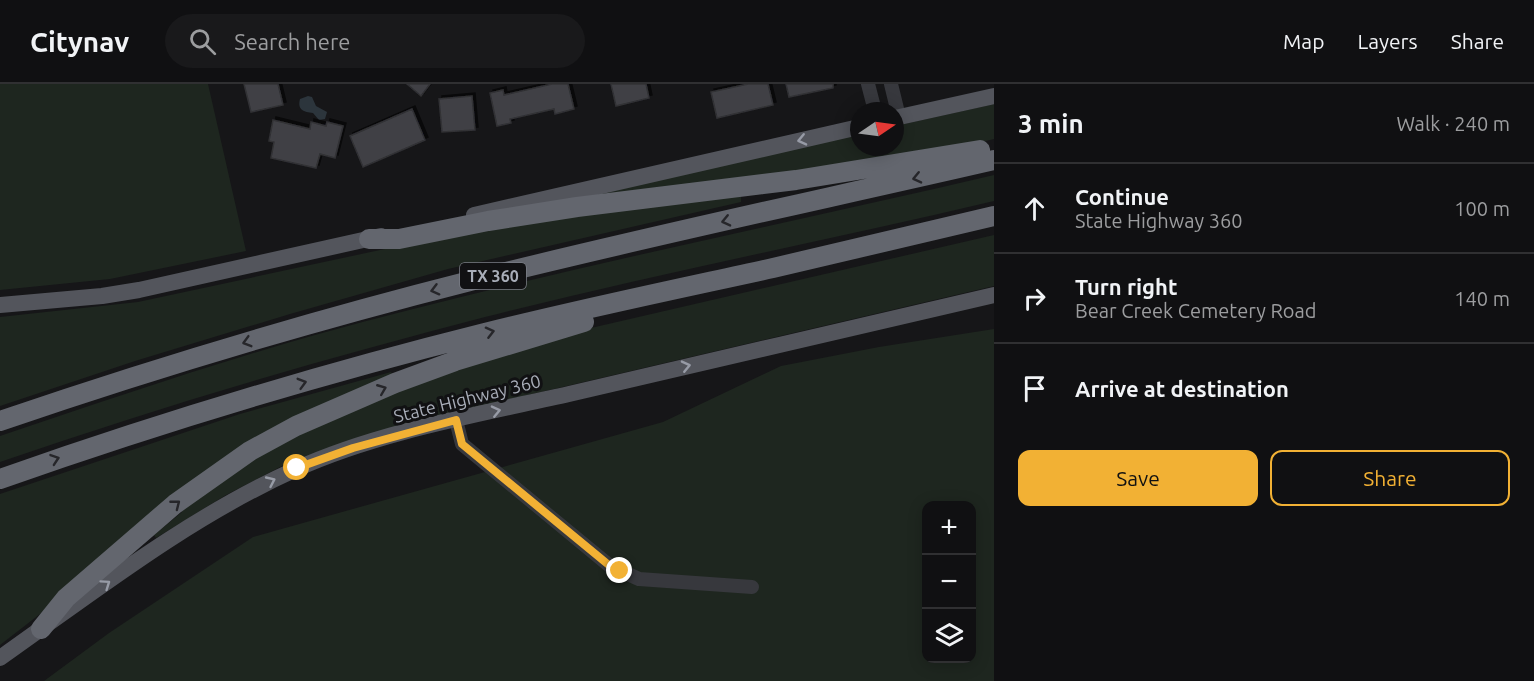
<!DOCTYPE html>
<meta charset="utf-8">
<style>
body{margin:0;font-family:Ubuntu,sans-serif;background:#19191b;color:#f1f3f6}
.controls{position:absolute;right:18px;bottom:18px;display:grid;overflow:hidden;border-radius:12px;box-shadow:0 3px 15px #0003}
.controls button{width:54px;height:54px;display:grid;place-items:center;padding:0;border:0;border-bottom:2px solid #303032;background:#101012;color:#f1f3f6;font:30px sans-serif}
.compass{position:absolute;left:850px;top:18px;width:54px;height:54px;border-radius:50%;background:#101012;box-shadow:0 3px 15px #0003;rotate:77deg}
.stop{position:absolute;width:18px;height:18px;margin:-14px;border:4px solid #f2b134;border-radius:50%;background:#fff}
.stop.end{background:#f2b134;border-color:#fff;box-shadow:0 2px 6px #0008}
.list{margin:0;padding:0;list-style:none}
h2{display:flex;justify-content:space-between;align-items:center;height:78px;margin:0;padding:0 24px;font-size:26px}
h2 small{font-size:20px;font-weight:400;color:#9c9d9f}
.list li{display:grid;grid-template-columns:39px 1fr auto;gap:18px;align-items:center;box-sizing:border-box;height:90px;padding:0 24px;border-top:2px solid #303032}
.list b{display:block;font-size:22px;white-space:nowrap}
.list p{margin:0;font-size:20px;white-space:nowrap;color:#9c9d9f}
.list em{font-size:20px;font-style:normal;color:#9c9d9f}
.actions{display:flex;gap:12px;padding:18px 24px}
.actions a{flex:1;padding:14px 0;border:2px solid #f2b134;border-radius:12px;text-align:center;font-size:21px;color:#f2b134}
.actions .main{background:#f2b134;color:#111}
.icon{flex:none;width:33px;height:33px;fill:none;stroke:currentColor;stroke-width:2;stroke-linecap:round;stroke-linejoin:round}
.map{position:relative;flex:none;width:994px;height:597px;overflow:hidden}
header{display:flex;align-items:center;gap:36px;box-sizing:border-box;height:84px;padding:0 30px;background:#101012;border-bottom:2px solid #303032}
header strong{font-size:28px}
nav{display:flex;gap:33px;margin-inline-start:auto;font-size:21px}
.search{width:420px;height:54px;background:#19191b;display:flex;align-items:center;gap:15px;box-sizing:border-box;padding:0 21px;border-radius:33px;color:#9c9d9f;font-size:22px}
main{display:flex}
aside{flex:1;background:#101012}
.map>svg:first-child{display:block}
.green{fill:#1e261f;fill-rule:evenodd}
.water{fill:#2c353c}
.building{fill:#404145;stroke:#303034;stroke-width:1.5;filter:url(#shadow)}
.lines{fill:none;stroke-linecap:round;stroke-linejoin:round}
.minor{stroke:#37383d;stroke-width:14}
.major{stroke:#53555c;stroke-width:16}
.highway{stroke:#63666e;stroke-width:20}
.oneway{stroke:#979ba6}
.oneway2{stroke:#26262a}
.route{stroke:#f2b134;stroke-width:8}
.labels{text-anchor:middle;dominant-baseline:central;stroke-width:6;stroke-linejoin:round;paint-order:stroke}
.shield{fill:#111113;stroke:#7b7e86;stroke-width:1.5}
.shield-label{font-size:16px;font-weight:bold;fill:#a8adb8}
.street-label{font-size:18px;fill:#a8adb8;stroke:#111113}
</style>
<header>
<strong>Citynav</strong>
<div class="search"><svg class="icon" aria-label="search" viewBox="0 0 24 24"><circle cx="10" cy="10" r="6"/><path d="M15 15l6 6"/></svg>Search here</div>
<nav><a>Map</a><a>Layers</a><a>Share</a></nav>
</header>
<main>
<div class="map">
<svg width="994" height="597" viewBox="0 0 994 597">
<defs>
<filter id="shadow"><feDropShadow dx="3" dy="-3" stdDeviation="0" flood-color="#0009"/></filter>
</defs>
<rect width="100%" height="100%" fill="#161618"/>
<path class="green" d="M0,0h208l38,167 -136,28 -110,11z
M994,20v35l-29,7 -155,25 -213,27 -1,-5 263,-59v13h36v-21z
M994,91v26c-169,40 -340,73 -509,116 -163,42 -325,90 -485,145v-26c104,-35 209,-71 315,-101 224,-62 453,-107 679,-160z
M741,110v8l-293,67 -158,45 -155,47 -135,45v-89l138,-15 377,-81z
M994,151v51l-504,118 -161,44 -47,18 -56,29 -70,43 -2,-3 28,-23 -2,-4 83,-57 115,-55 174,-59z
M994,245v352h-950l65,-48 144,-96 410,-115 118,-56 98,-19zM926,422h46v152h-46z
M391,288l2,6 -112,49 -281,218v-151l240,-80z"/>
<path class="water" d="M308,12l4,1 4,9 11,6 -2,7 -6,1 -6,-7c-9,-1 -16,-3 -13,-14z"/>
<path class="building" d="M244,0h34l5,21 -32,7z
M407,0h23l-9,12z
M552,0h16l6,25 -19,5 -1,-5 -44,10 1,4 -14,3 -7,-33 13,-3 1,5z
M611,0h35l3,14 -33,8z
M748,0h20l5,21 -56,13 -6,-26z
M786,0h47v4l-44,9z
M472,12l3,34 -33,2 -3,-33z
M412,25l13,31 -62,27 -13,-31z
M273,36l37,9 1,-7 15,4 1,-4 16,4 -8,32 -15,-4 -4,14 -45,-10 3,-16 -5,-1z"/>
<g class="lines">
<path class="minor" d="M868,0l7,27
M891,0l8,33
M456,336l6,24 148,122 29,13 113,8"/>
<path class="major" d="M895,34l99,-22
M474,131l385,-88
M0,221l102,-9 37,-6 242,-54
M0,574c95,-67 188,-140 294,-188 83,-38 186,-56 275,-76 142,-33 283,-66 425,-99"/>
<path class="highway" d="M369,155h30l89,-18 89,-14 219,-27 184,-30
M0,337c155,-53 312,-100 470,-140 174,-44 350,-81 524,-121
M0,395c159,-56 321,-105 485,-146 95,-24 192,-44 288,-65 74,-17 147,-35 221,-52
M41,545l25,-31 109,-94 75,-53 46,-25 99,-43 60,-22 129,-39"/>
</g>
<defs><path id="oneway-chevron" d="M-2-3.5L2.5 0L-2 3.5" fill="none" stroke-width="1.6" stroke-linecap="round" stroke-linejoin="round" transform="scale(1.5)"/></defs>
<g class="oneway">
<use href="#oneway-chevron" transform="translate(802 56) rotate(167)"/>
<use href="#oneway-chevron" transform="translate(686 282) rotate(-13)"/>
<use href="#oneway-chevron" transform="translate(496 327) rotate(-13)"/>
<use href="#oneway-chevron" transform="translate(271 397) rotate(-25)"/>
<use href="#oneway-chevron" transform="translate(106 500) rotate(-35)"/>
</g>
<g class="oneway2">
<use href="#oneway-chevron" transform="translate(917 94) rotate(167)"/>
<use href="#oneway-chevron" transform="translate(726 137) rotate(167)"/>
<use href="#oneway-chevron" transform="translate(435 206) rotate(165)"/>
<use href="#oneway-chevron" transform="translate(490 248) rotate(-14)"/>
<use href="#oneway-chevron" transform="translate(247 258) rotate(164)"/>
<use href="#oneway-chevron" transform="translate(302 299) rotate(-16)"/>
<use href="#oneway-chevron" transform="translate(382 305) rotate(-22)"/>
<use href="#oneway-chevron" transform="translate(55 375) rotate(-19)"/>
<use href="#oneway-chevron" transform="translate(176 420) rotate(-38)"/>
</g>
<g class="lines">
<path class="route" d="M297,384l56,-20 103,-28 6,24 148,122 10,5"/>
</g>
<g class="labels">
<rect class="shield" x="460" y="179" width="66" height="26" rx="4.5"/>
<g class="shield-label">
<text x="493" y="192">TX 360</text>
</g>
<g class="street-label">
<text transform="translate(467 314) rotate(-14)">State Highway 360</text>
</g>
</g>
</svg>
<div class="controls">
<button>+</button>
<button>−</button>
<button><svg class="icon" aria-label="layers" viewBox="0 0 24 24"><path d="M12 4l9 5-9 5-9-5zM3 14l9 5 9-5"/></svg></button>
</div>
<svg class="compass" viewBox="-18 -18 36 36"><path d="M0-13l5 13h-10z" fill="#e53935"/><path d="M0 13l5-13h-10z" fill="#9c9d9f"/></svg>
<div class="stop" style="left:297px;top:384px"></div>
<div class="stop end" style="left:620px;top:487px"></div>
</div>
<aside>
<h2>3 min<small>Walk · 240 m</small></h2>
<ul class="list">
<li><svg class="icon" aria-label="ahead" viewBox="0 0 24 24"><path d="M12 20V5M6 11l6-6 6 6"/></svg><div><b>Continue</b><p>State Highway 360</p></div><em>100 m</em></li>
<li><svg class="icon" aria-label="right" viewBox="0 0 24 24"><path d="M7 20v-9h11M14 6l5 5-5 5"/></svg><div><b>Turn right</b><p>Bear Creek Cemetery Road</p></div><em>140 m</em></li>
<li><svg class="icon" aria-label="arrive" viewBox="0 0 24 24"><path d="M6 21V4h12l-3 4 3 4H6"/></svg><div><b>Arrive at destination</b></div></li>
</ul>
<div class="actions"><a class="main">Save</a><a>Share</a></div>
</aside>
</main>
